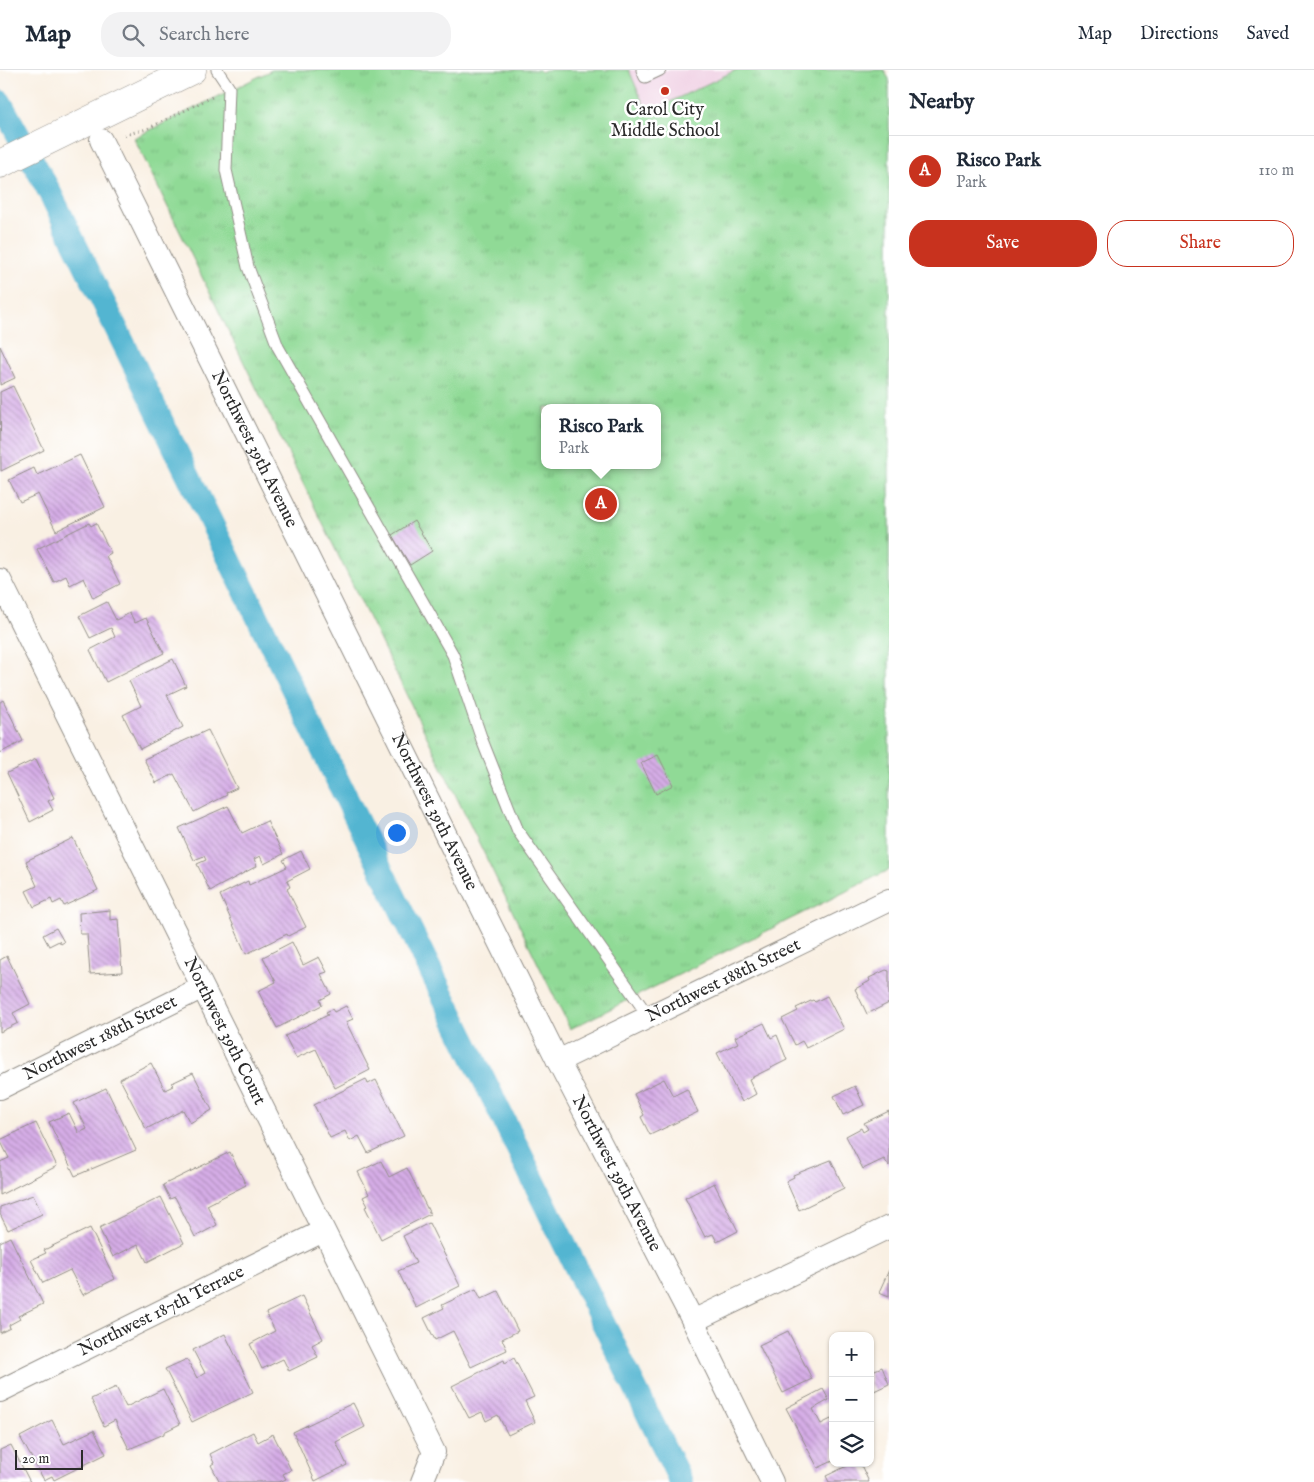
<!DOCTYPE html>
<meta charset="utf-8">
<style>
body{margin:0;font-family:"IM FELL English",serif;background:#f2f2f3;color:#1f2937}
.controls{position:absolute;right:15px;bottom:15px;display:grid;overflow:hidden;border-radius:10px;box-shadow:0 1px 4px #0004}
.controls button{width:45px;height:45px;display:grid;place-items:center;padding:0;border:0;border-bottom:1px solid #e0e1e3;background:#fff;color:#1f2937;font:25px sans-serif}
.scale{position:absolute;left:15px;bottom:12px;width:68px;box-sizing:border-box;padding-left:5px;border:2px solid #2b2b2b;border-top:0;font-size:14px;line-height:18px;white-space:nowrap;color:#2b2b2b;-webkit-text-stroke:4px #fff;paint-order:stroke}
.you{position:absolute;left:396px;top:762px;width:18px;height:18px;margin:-12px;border:4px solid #fff;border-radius:50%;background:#1a73e8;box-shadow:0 0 0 8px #1a73e833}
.badge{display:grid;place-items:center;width:32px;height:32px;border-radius:50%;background:#c8321e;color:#fff;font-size:16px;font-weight:700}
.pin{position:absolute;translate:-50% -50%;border:2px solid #fff;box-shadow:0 1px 5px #0006}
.popup{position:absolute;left:541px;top:334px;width:120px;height:65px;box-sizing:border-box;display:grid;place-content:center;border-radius:10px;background:#fff;filter:drop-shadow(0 1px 4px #0005);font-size:16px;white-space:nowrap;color:#747a83}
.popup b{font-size:19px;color:#1f2937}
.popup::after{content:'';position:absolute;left:50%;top:100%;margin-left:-10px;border:10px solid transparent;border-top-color:#fff}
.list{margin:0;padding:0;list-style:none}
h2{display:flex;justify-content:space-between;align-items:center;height:65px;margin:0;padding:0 20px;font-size:21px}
h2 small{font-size:16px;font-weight:400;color:#747a83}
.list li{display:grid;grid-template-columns:32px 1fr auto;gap:15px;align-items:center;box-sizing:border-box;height:70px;padding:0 20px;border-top:1px solid #e0e1e3}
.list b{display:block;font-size:19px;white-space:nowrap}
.list p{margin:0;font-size:16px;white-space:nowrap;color:#747a83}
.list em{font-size:16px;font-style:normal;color:#747a83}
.actions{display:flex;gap:10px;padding:15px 20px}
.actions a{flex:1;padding:11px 0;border:1px solid #c8321e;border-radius:20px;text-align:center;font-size:18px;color:#c8321e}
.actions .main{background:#c8321e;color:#fff}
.icon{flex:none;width:28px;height:28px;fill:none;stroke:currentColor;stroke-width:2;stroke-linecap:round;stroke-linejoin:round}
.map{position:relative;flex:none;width:889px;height:1412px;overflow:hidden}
header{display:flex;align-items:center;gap:30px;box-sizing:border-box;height:70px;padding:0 25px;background:#fff;border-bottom:1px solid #e0e1e3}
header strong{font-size:24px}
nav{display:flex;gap:28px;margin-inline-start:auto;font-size:18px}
.search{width:350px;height:45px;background:#f2f2f3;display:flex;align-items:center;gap:12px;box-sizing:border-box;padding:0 18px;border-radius:20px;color:#747a83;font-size:19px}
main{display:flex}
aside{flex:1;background:#fff}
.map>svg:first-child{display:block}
.built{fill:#f0d0e4}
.grass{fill:url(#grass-tufts);stroke:#5e8260;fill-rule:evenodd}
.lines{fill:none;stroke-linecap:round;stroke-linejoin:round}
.canal{stroke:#53b5d1;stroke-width:24}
.building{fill:url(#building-back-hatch)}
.service-casing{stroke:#928e87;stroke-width:13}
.minor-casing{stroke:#928e87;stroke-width:24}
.tertiary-casing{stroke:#928e87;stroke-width:29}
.path{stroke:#928e87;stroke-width:3;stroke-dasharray:1 4;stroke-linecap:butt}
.service{stroke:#fff;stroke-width:11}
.minor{stroke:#fff;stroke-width:22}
.tertiary{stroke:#fff;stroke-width:28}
.poi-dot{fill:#c8321e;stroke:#fff;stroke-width:2}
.labels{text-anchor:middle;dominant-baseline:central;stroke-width:5;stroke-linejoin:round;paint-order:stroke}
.poi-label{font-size:18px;fill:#2b2b2b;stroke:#fff}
.street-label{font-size:18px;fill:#2b2b2b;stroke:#fff}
</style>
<header>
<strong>Map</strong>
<div class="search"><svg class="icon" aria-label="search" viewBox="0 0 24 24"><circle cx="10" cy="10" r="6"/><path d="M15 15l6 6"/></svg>Search here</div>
<nav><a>Map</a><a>Directions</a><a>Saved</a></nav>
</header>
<main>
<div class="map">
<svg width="889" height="1412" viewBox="0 0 889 1412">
<defs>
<pattern id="grass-tufts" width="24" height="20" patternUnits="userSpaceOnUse" patternTransform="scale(1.25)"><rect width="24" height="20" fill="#90da96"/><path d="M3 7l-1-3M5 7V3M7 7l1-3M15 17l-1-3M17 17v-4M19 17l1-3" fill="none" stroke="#7cbb81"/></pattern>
<pattern id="building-back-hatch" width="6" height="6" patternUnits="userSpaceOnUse" patternTransform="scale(1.25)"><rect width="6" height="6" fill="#d6ade7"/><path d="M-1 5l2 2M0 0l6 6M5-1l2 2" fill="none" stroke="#ae8dbb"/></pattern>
</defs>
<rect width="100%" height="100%" fill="#fff"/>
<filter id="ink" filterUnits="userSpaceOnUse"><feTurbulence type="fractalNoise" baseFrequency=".02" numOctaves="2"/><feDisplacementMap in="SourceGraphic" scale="10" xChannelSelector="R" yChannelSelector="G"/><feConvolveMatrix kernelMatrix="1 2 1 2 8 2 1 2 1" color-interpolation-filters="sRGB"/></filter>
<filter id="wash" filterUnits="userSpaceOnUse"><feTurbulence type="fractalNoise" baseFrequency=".0096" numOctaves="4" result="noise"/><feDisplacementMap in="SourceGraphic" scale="20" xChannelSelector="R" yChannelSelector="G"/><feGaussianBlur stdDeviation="1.12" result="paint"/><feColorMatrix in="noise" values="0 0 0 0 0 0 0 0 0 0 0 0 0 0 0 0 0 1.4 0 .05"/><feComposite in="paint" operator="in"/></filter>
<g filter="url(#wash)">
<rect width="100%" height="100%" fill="#f9f0e3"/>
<path class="built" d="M629,0h107l-89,43z"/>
<path class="grass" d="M272,0h267l2,2 5,-2h83l18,43 89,-43h148l5,9v791l-319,159 -436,-891zM545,338h112v57h-112z"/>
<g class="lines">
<path class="canal" d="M0,32l47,85 634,1295"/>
</g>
<g id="blocks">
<path class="building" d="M0,276l15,32 -15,7z
M13,316l31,64 -43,21 -1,-79z
M80,385l25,52 -49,24 -18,-37 -18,8 -11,-22 25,-12 3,7z
M414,451l18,30 -22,14 -18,-30z
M89,453l2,3 5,-3 15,30 -5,3 14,28 -27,14 -9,-20 -14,7 -4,-9 -12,6 -17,-33z
M107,532l9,18 14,-7 5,10 11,-5 18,35 -58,29 -16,-32 25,-13 -4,-9 -21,10 -11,-22z
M173,589l13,27 -19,9 16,32 -43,22 -17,-34 18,-9 -12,-25z
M3,630l20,41 -23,12v-51z
M208,660l29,58 -11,5 1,2 -33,17 -20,-38 -18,9 -12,-24z
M658,685l15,30 -17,9 -15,-31z
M36,689l18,39 -6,3 5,9 -23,12 -23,-49z
M228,736l14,27 25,-12 16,33 -19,10 -4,-8 -6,3 3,7 -47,25 -13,-27 9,-4 -2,-4 -10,4 -15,-32z
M73,768l25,52 -34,16 -3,-6 -8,4 -2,-5 -17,8 -8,-16 11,-5 -11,-25z
M301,781l9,18 -23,12 3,6 -3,2 19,38 -18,9 -1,-2 -41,20 -26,-59 28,-14 1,4 38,-18 -4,-7z
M110,840v10l8,-1 4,53 -32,2 -3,-40h-7l-1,-21z
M56,858l8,14 -3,2 -2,-3 -10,5 -6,-11z
M292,872l11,23 16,-8 8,15 -6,2 10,20 -11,6 2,5 -45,23 -19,-37 18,-9 -13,-25z
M7,886l23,48 -17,9 5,10 -18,9v-72z
M886,900l3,1v32l-22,11 -12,-25 15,-8 -1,-3z
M827,926l17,33 -38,19 -4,-7 -7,4 -13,-26 16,-8 -2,-3 17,-8 2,2z
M346,936l7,13 -7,3 24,48 -35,18 -19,-39 -20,9 -11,-22 43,-21 -2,-3 6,-3 2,3z
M764,953l7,15 6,-3 10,25 -38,19 7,15 -14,8 -25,-49 21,-10 -3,-6z
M151,993l14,27 8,-4 -1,-3 21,-10 19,37 -22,13 -7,-13 -37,19 -26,-50z
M366,1009l2,5 8,-4 28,56 -36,17 -9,-17 -9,5 -5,-10 -15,7 -16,-33z
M664,1009l9,17 14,-7 11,23 -48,23 -9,-18 3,-2 -10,-21z
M855,1016l9,19 -21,10 -9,-19z
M106,1018l30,62 -61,26 -26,-54 20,-9 10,20 8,-4 -13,-26z
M889,1041v55l-5,-7 -21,10 -17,-33 15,-8 2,4 5,-3 -4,-6z
M36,1053l21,43 -57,29v-33l9,-4 -9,-18z
M230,1082l16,33 -39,20 10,20 -22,12 -20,-40 -5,2 -7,-14z
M831,1090l13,28 -45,22 -13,-29 8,-4 -1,-2z
M381,1091l8,16 18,-9 23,46 -49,25 -16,-32 3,-1 -5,-9 6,-3 -11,-22z
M714,1113l24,48 -21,11 -4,-8 -8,3 -20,-39z
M33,1125l9,19 -34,16 -8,-16v-7z
M161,1127l23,46 -37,19 -9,-18 -25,13 -14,-29z
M429,1153l31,63 -44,22 -18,-37 18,-8 -13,-27z
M90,1158l25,51 -32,16 -13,-25 -27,13 -12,-23 15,-7 -2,-3z
M10,1167l33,67 -25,12 2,3 -11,6 1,3 -10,5v-91z
M889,1200v26l-10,-4z
M476,1219l5,10 17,-8 20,40 -16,8 5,11 -36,17 -18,-36 -18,9 -11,-22 20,-10 -2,-3z
M302,1226l21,43 -11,6 6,12 -29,14 -6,-12 -21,10 -12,-25 25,-13 -9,-18z
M788,1261l24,48 -29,14 -24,-48z
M225,1264l28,58 -61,30 -27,-53 22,-10 10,19 8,-5 -12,-23z
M514,1288l20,39 -9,4 10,21 -27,13 -10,-20 -12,6 -4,-9 -13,6 -17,-32 52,-26 1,3z
M882,1297l7,17 -15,7 -4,-8v-11z
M116,1317l10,20 37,-18 17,35 -16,8v2l-35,15 -14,-29 -11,6 -13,-27z
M823,1319l6,11 -16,9 8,15 10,-5 2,3v39l-15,7 -32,-60z
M353,1333l12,24 -29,15 11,23 -32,16 -22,-49z
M52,1350l12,24 30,-14 12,24 -52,26 -2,-4 -8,4 -24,-43z
M253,1362l5,10 15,-8 18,36 -8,4 3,5 -7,3h-59l-9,-17 3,-2 -4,-9z
M11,1375l19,37h-30v-32z
M853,1393h7l9,19h-40l-3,-6z"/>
</g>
</g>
<g filter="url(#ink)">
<use href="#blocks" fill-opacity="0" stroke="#928e87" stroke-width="1"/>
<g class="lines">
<defs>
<path id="service" d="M217,0l12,18 -3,82 22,97 30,80 175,308 29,85 36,91 131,186
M642,0l3,7 15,-7"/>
<g id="minor">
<path id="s1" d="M101,70l457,921 135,260 79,161"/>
<path id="s2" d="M0,510l434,872 -12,30"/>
<path id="s3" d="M558,991l331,-161"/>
<path id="s4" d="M0,1018l201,-100"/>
<path d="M693,1251l196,-94"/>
<path id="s5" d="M0,1321l323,-160"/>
</g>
<path id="tertiary" d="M0,94l192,-94"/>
</defs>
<use href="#service" class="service-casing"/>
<use href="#minor" class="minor-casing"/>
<use href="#tertiary" class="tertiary-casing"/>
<path class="path" d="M124,65l23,-6 65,-32"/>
<use href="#service" class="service"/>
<use href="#minor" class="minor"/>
<use href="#tertiary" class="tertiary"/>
</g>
</g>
<circle class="poi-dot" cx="665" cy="21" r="5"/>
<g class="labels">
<g class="poi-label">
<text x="665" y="40">Carol City<tspan x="665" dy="21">Middle School</tspan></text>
</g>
<g class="street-label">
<text stroke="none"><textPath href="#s1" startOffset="345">Northwest 39th Avenue</textPath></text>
<text stroke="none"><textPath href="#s1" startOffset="750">Northwest 39th Avenue</textPath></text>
<text stroke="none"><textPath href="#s3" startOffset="184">Northwest 188th Street</textPath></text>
<text stroke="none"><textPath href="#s2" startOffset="504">Northwest 39th Court</textPath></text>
<text stroke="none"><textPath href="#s4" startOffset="112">Northwest 188th Street</textPath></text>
<text stroke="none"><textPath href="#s1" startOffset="1155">Northwest 39th Avenue</textPath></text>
<text stroke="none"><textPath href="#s5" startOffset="180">Northwest 187th Terrace</textPath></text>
</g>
</g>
</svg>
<div class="controls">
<button>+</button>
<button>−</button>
<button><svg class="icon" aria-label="layers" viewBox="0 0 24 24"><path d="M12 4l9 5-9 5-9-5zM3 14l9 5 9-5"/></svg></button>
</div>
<div class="scale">20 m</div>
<div class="you"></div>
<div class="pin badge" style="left:601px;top:434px">A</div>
<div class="popup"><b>Risco Park</b>Park</div>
</div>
<aside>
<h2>Nearby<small></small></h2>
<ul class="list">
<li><span class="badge">A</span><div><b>Risco Park</b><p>Park</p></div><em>110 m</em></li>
</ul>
<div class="actions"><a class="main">Save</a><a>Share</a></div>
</aside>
</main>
